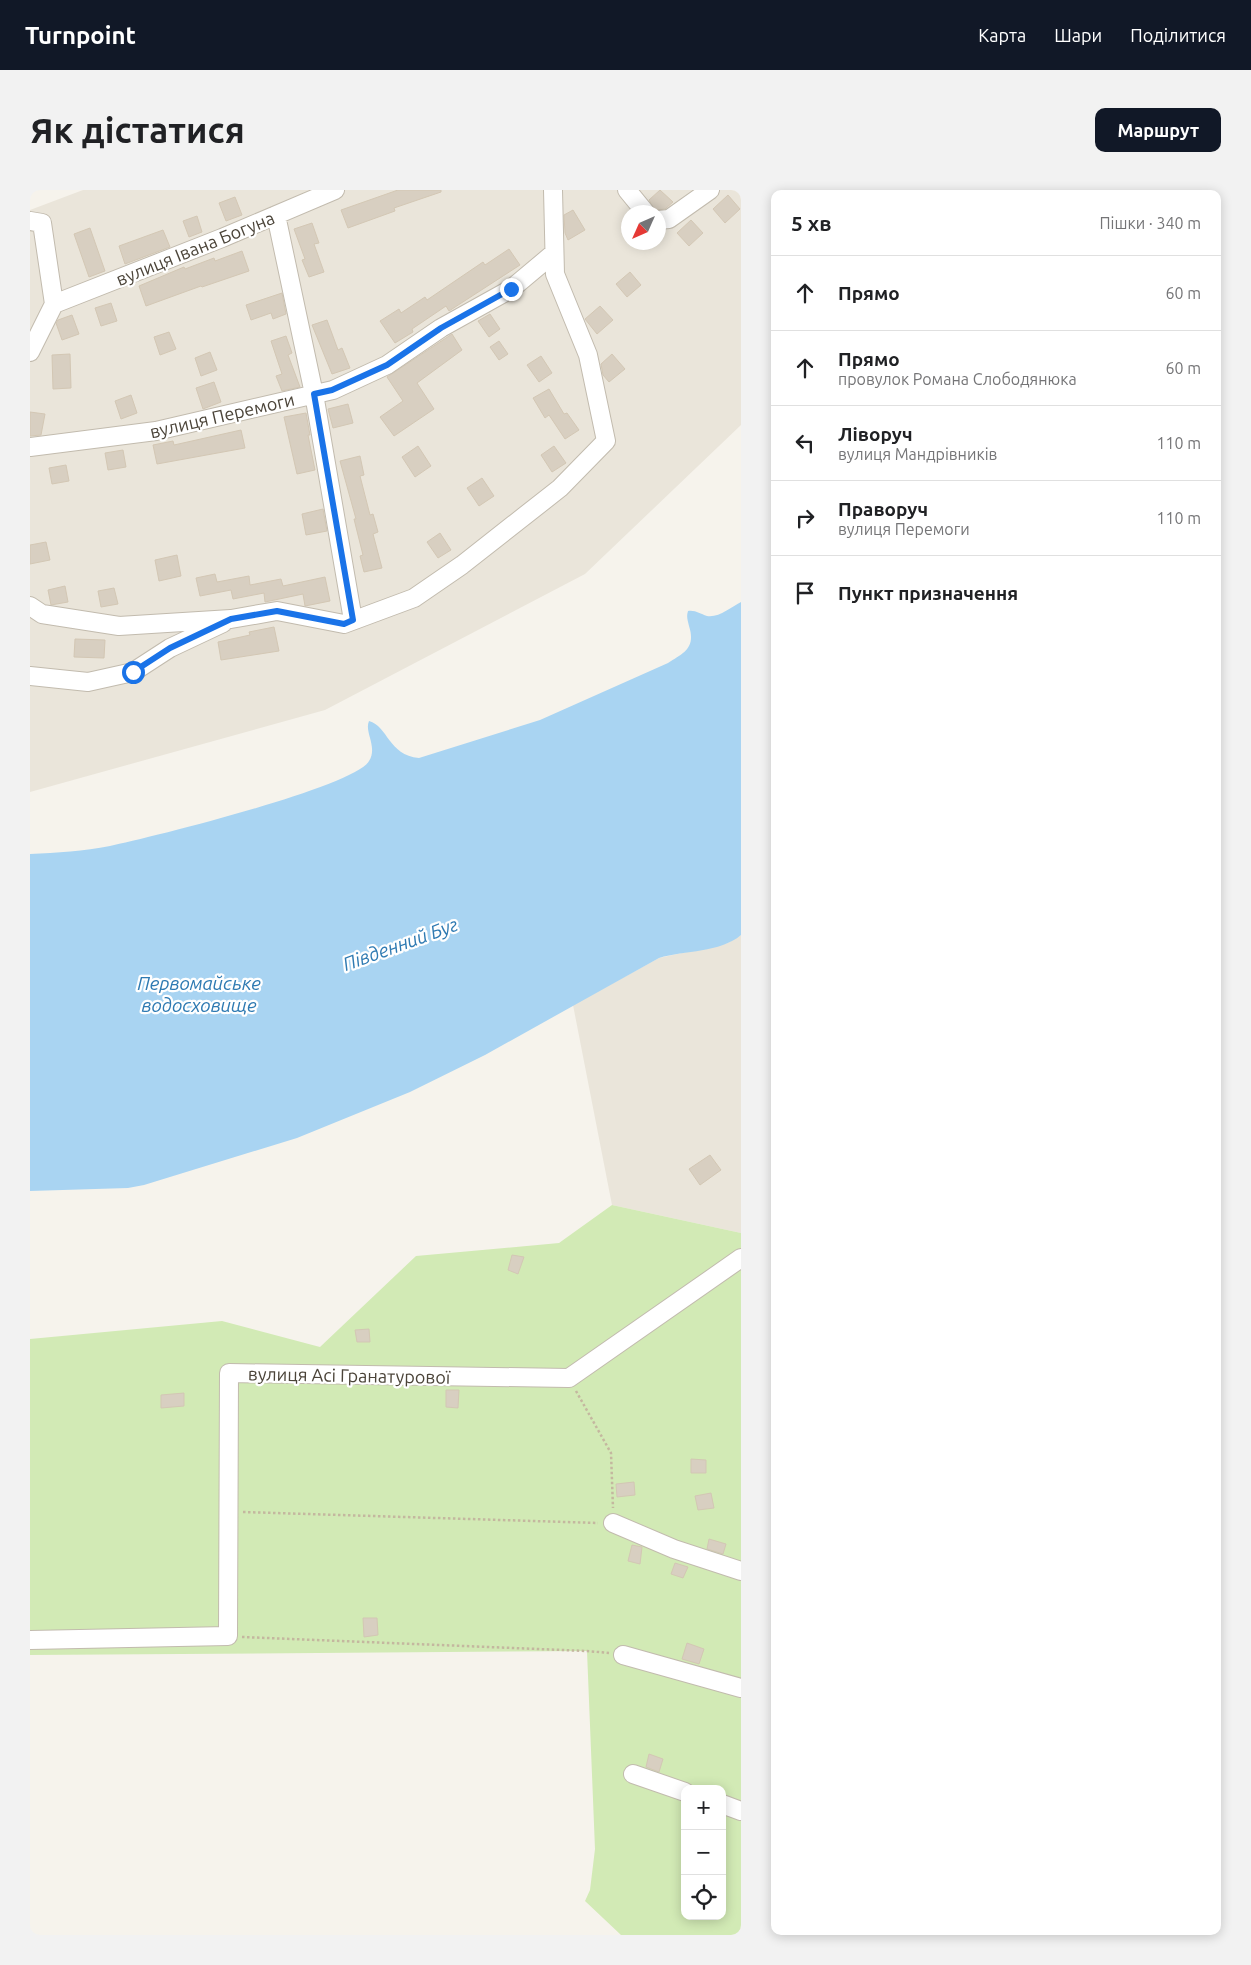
<!DOCTYPE html>
<html lang="uk">
<meta charset="utf-8">
<style>
body{margin:0;font-family:Ubuntu,sans-serif;background:#f2f2f2;color:#202124}
.controls{position:absolute;right:15px;bottom:15px;display:grid;overflow:hidden;border-radius:10px;box-shadow:0 2px 12px #0003}
.controls button{width:45px;height:45px;display:grid;place-items:center;padding:0;border:0;border-bottom:1px solid #e0e0e0;background:#fff;color:#202124;font:25px sans-serif}
.compass{position:absolute;left:591px;top:15px;width:45px;height:45px;border-radius:50%;background:#fff;box-shadow:0 2px 12px #0003;rotate:225deg}
.stop{position:absolute;width:15px;height:15px;margin:-11px;border:4px solid #1a73e8;border-radius:50%;background:#fff}
.stop.end{background:#1a73e8;border-color:#fff;box-shadow:0 1px 5px #0008}
.list{margin:0;padding:0;list-style:none}
h2{display:flex;justify-content:space-between;align-items:center;height:65px;margin:0;padding:0 20px;font-size:21px}
h2 small{font-size:16px;font-weight:400;color:#757577}
.list li{display:grid;grid-template-columns:32px 1fr auto;gap:15px;align-items:center;box-sizing:border-box;height:75px;padding:0 20px;border-top:1px solid #e0e0e0}
.list b{display:block;font-size:19px;white-space:nowrap}
.list p{margin:0;font-size:16px;white-space:nowrap;color:#757577}
.list em{font-size:16px;font-style:normal;color:#757577}
.icon{flex:none;width:28px;height:28px;fill:none;stroke:currentColor;stroke-width:2;stroke-linecap:round;stroke-linejoin:round}
.map{position:relative;flex:none;width:711px;height:1745px;overflow:hidden;border-radius:10px}
header{display:flex;align-items:center;gap:30px;box-sizing:border-box;height:70px;padding:0 25px;background:#111827;color:#fff}
header strong{font-size:24px}
nav{display:flex;gap:28px;margin-inline-start:auto;font-size:18px}
.intro{display:flex;align-items:center;justify-content:space-between;box-sizing:border-box;height:120px;padding:0 30px}
h1{margin:0;font-size:35px}
.button{padding:12px 22px;border-radius:10px;background:#111827;color:#fff;font-size:18px;font-weight:700}
main{display:flex;gap:30px;padding:0 30px}
aside{flex:1;background:#fff;border-radius:10px;box-shadow:0 2px 12px #0003}
.map>svg:first-child{display:block}
.residential{fill:#eae5da;fill-rule:evenodd}
.green{fill:#d2eab5;fill-rule:evenodd}
.water{fill:#a9d4f2}
.building{fill:#d8cfc1;stroke:#d3c7b4}
.lines{fill:none;stroke-linecap:round;stroke-linejoin:round}
.minor-casing{stroke:#c2bbae;stroke-width:20}
.path{stroke:#c4b79f;stroke-width:2.5;stroke-dasharray:2.5 2.5;stroke-linecap:butt}
.minor{stroke:#fff;stroke-width:18}
.route{stroke:#1a73e8;stroke-width:6}
.labels{text-anchor:middle;dominant-baseline:central;stroke-width:4.5;stroke-linejoin:round;paint-order:stroke}
.street-label{font-size:18px;fill:#4b4439;stroke:#fff}
.water-label{font-size:19px;font-style:italic;fill:#2e7ab2;stroke:#fff}
</style>
<header>
<strong>Turnpoint</strong>
<nav><a>Карта</a><a>Шари</a><a>Поділитися</a></nav>
</header>
<div class="intro"><h1>Як дістатися</h1><a class="button">Маршрут</a></div>
<main>
<div class="map">
<svg width="711" height="1745" viewBox="0 0 711 1745">
<rect width="100%" height="100%" fill="#f6f3ec"/>
<path class="residential" d="M53,0h658v235l-156,149 -260,136 -295,82v-582zM598,22h30v30h-30z
M711,745v298l-129,-28 -39,-200 86,-47 69,-15z"/>
<path class="green" d="M582,1015l129,28v702h-120l-36,-34 5,-11 5,-41 -8,-198 -557,4v-316l192,-18 98,26 96,-91 143,-13zM655,1599h37v127h-37z"/>
<path class="water" d="M711,412v333c-21,18 -56,15 -82,23l-174,97 -75,37 -113,46 -153,47 -16,3 -98,3v-337c27,-1 54,-3 80,-8 38,-8 245,-59 259,-85 9,-14 -5,-29 0,-40 19,5 19,34 50,37l121,-38 128,-57c16,-10 28,-15 21,-37 -1,-5 -3,-9 -1,-15 8,-1 12,3 19,5 12,2 24,-9 34,-14z"/>
<path class="building" d="M368,0h43v2l-47,16 1,3 -47,17 -7,-18z
M630,0l13,12 -8,7 -10,1 -6,-10z
M698,5l12,14 -15,14 -12,-14z
M205,7l7,18 -16,6 -7,-18z
M543,20l12,20 -17,10 -3,-7 -1,-18z
M167,26l5,16 -13,5 -6,-16z
M661,30l12,13 -14,13 -12,-13z
M282,33l7,20 -5,1 10,28 -15,5 -7,-17 3,-1 -11,-30z
M60,38l15,43 -16,6 -15,-43z
M133,40l7,17 -45,17 -6,-18z
M479,59l11,16 -71,46 -3,-5 -34,23 1,3 -18,11 -15,-22 19,-12 2,4 24,-16 2,3 56,-38 2,3z
M212,61l7,20 -47,16 -1,-1 -55,20 -7,-20 45,-19 1,2 29,-11 1,3z
M600,82l11,13 -14,12 -11,-13z
M252,103l4,21 -13,5 -2,-6 -20,7 -5,-15z
M81,113l6,18 -16,5 -6,-18z
M570,116l13,14 -16,14 -12,-15z
M460,124l10,15 -11,8 -11,-16z
M42,125l7,19 -17,6 -6,-17 2,-3z
M297,130l11,30 4,-2 8,20 -18,6 -20,-49z
M139,142l7,17 -16,6 -6,-18z
M422,144l10,16 -45,33 17,26 -40,27 -14,-19 23,-16 -16,-24z
M256,146l6,17 -4,2 12,32 -18,4 -6,-15 6,-2 -11,-33z
M469,151l9,13 -9,6 -9,-13z
M180,162l7,18 -16,6 -6,-18z
M40,164l1,34 -18,1 -1,-34z
M582,164l13,15 -16,13 -6,-7 -2,-11z
M511,166l11,17 -13,9 -12,-17z
M184,192l7,20 -18,7 -7,-21z
M519,199l15,25 3,-1 12,17 -14,9 -16,-24 -4,3 -12,-20z
M101,205l6,18 -16,6 -6,-18z
M318,214l5,19 -20,5 -5,-19z
M0,222l15,2 -4,21 -11,1z
M276,223l4,22h-2l7,35 -18,4 -13,-57z
M211,240l4,18 -88,16 -4,-19 20,-4 1,4z
M388,256l13,20 -16,11 -13,-20z
M524,256l12,17 -14,9 -11,-17z
M93,260l3,17 -18,3 -3,-17z
M330,266l4,19 -4,1 10,39 3,-1 5,18 -5,2 9,34 -18,4 -4,-16 3,-1 -9,-36h2l-16,-58z
M36,275l3,16 -17,3 -3,-16z
M452,288l12,18 -15,10 -12,-18z
M293,319l4,22 -21,4 -4,-21z
M410,343l11,17 -13,8 -11,-16z
M16,352l4,18 -20,4v-19z
M147,365l4,21 -22,5 -4,-21z
M185,384l2,8 32,-6 1,9 31,-6 2,7 42,-9 5,24 -25,5 -2,-12 -38,8 -1,-9 -31,6 -2,-9 -31,6 -4,-18z
M35,396l3,16 -17,3 -3,-15z
M84,398l4,16 -17,3 -3,-16z
M244,437l5,24 -58,9 -3,-18 32,-7 -1,-3z
M45,449l30,1 -1,18 -30,-1z
M680,965l11,15 -21,15 -11,-16z
M482,1065l12,2 -6,17 -10,-4z
M339,1139l1,13h-13l-2,-12z
M416,1200h13l-1,18 -12,-1z
M154,1203v13l-23,2v-13z
M661,1269l15,1v13h-15z
M604,1292l1,13 -18,2 -1,-13z
M681,1303l3,15 -16,2 -3,-14z
M679,1349l17,5 -3,10 -16,-5z
M602,1355l10,2 -2,17 -12,-3z
M645,1373l13,4 -5,11 -12,-4z
M333,1428h14l1,17 -14,2z
M657,1453l17,6 -5,15 -17,-5z
M619,1564l14,5 -4,13 -13,-5z"/>
<g class="lines">
<defs>
<path id="minor" d="M597,0l18,22
M246,25l38,179 39,226
M628,30l11,-1 41,-29
M0,31l12,2 12,81 -24,48
M24,114l168,-66 113,-48
M0,257l126,-16 177,-41 54,-25 54,-37 70,-39 43,-36
M0,416l12,8 77,12 112,-7 46,-8 67,13 70,-26 48,-33 98,-77 46,-47 -18,-86 -33,-81 -2,-84
M0,486l58,6 45,-10 37,-24 53,-25
M583,1333l61,26 67,22
M0,1450l198,-4 1,-263 340,5 172,-120
M593,1465l118,33
M603,1584l52,18
M692,1614l19,7"/>
</defs>
<use href="#minor" class="minor-casing"/>
<path class="path" d="M546,1201l35,62 2,55
M213,1322l355,11
M212,1447l345,14 22,2"/>
<use href="#minor" class="minor"/>
</g>
<g class="lines">
<path class="route" d="M103,482l37,-24 61,-29 46,-8 67,13 9,-4 -39,-226 18,-4 55,-25 54,-37 70,-39"/>
</g>
<g class="labels">
<g class="street-label">
<text transform="translate(165 58) rotate(-22)">вулиця Івана Богуна</text>
<text transform="translate(192 225) rotate(-13)">вулиця Перемоги</text>
<text transform="translate(319 1185) rotate(1)">вулиця Асі Гранатурової</text>
</g>
<g class="water-label">
<text transform="translate(370 754) rotate(-20)">Південний Буг</text>
<text x="169" y="793">Первомайське<tspan x="169" dy="22">водосховище</tspan></text>
</g>
</g>
</svg>
<div class="controls">
<button>+</button>
<button>−</button>
<button><svg class="icon" aria-label="locate" viewBox="0 0 24 24"><circle cx="12" cy="12" r="6"/><path d="M12 2v4M12 18v4M2 12h4M18 12h4"/></svg></button>
</div>
<svg class="compass" viewBox="-18 -18 36 36"><path d="M0-13l5 13h-10z" fill="#e53935"/><path d="M0 13l5-13h-10z" fill="#757577"/></svg>
<div class="stop" style="left:103px;top:482px"></div>
<div class="stop end" style="left:481px;top:99px"></div>
</div>
<aside>
<h2>5 хв<small>Пішки · 340 m</small></h2>
<ul class="list">
<li><svg class="icon" aria-label="ahead" viewBox="0 0 24 24"><path d="M12 20V5M6 11l6-6 6 6"/></svg><div><b>Прямо</b></div><em>60 m</em></li>
<li><svg class="icon" aria-label="ahead" viewBox="0 0 24 24"><path d="M12 20V5M6 11l6-6 6 6"/></svg><div><b>Прямо</b><p>провулок Романа Слободянюка</p></div><em>60 m</em></li>
<li><svg class="icon" aria-label="left" viewBox="0 0 24 24"><path d="M17 20v-9H6M10 6l-5 5 5 5"/></svg><div><b>Ліворуч</b><p>вулиця Мандрівників</p></div><em>110 m</em></li>
<li><svg class="icon" aria-label="right" viewBox="0 0 24 24"><path d="M7 20v-9h11M14 6l5 5-5 5"/></svg><div><b>Праворуч</b><p>вулиця Перемоги</p></div><em>110 m</em></li>
<li><svg class="icon" aria-label="arrive" viewBox="0 0 24 24"><path d="M6 21V4h12l-3 4 3 4H6"/></svg><div><b>Пункт призначення</b></div></li>
</ul>
</aside>
</main>
